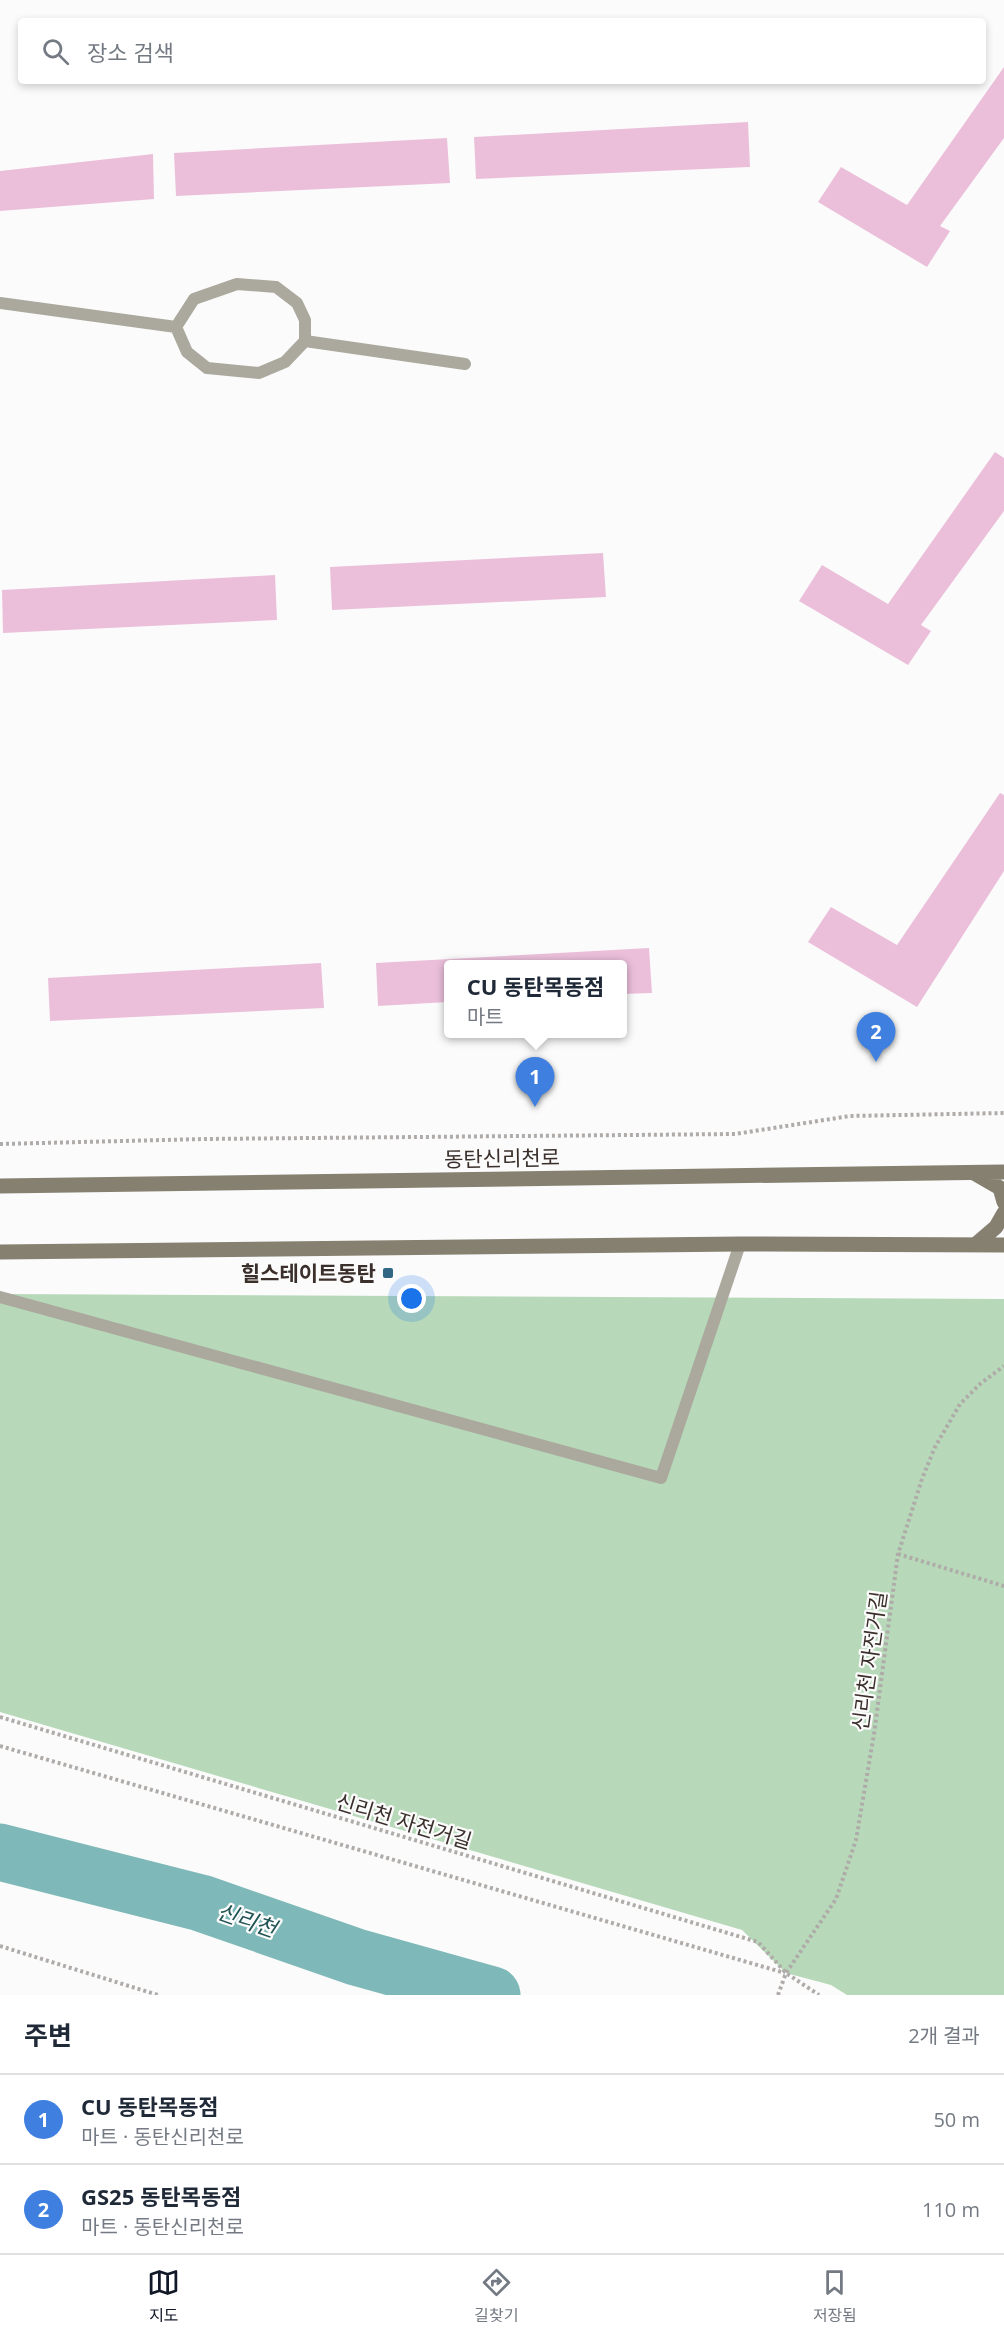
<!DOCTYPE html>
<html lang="ko">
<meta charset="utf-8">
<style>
body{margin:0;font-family:"Open Sans","Noto Sans KR",sans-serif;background:#f6f6f7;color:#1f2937}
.you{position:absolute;left:412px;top:1299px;width:21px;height:21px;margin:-15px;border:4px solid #fff;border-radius:50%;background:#1a73e8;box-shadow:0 0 0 9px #1a73e833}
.badge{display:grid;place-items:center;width:39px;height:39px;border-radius:50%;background:#111827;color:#fff;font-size:20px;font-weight:700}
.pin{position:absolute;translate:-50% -50px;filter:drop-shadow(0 2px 3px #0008)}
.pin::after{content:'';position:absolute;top:32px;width:21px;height:18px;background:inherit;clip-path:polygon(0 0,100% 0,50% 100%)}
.popup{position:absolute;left:444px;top:960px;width:183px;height:78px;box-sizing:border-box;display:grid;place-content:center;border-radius:6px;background:#fff;filter:drop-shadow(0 2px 4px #0005);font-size:20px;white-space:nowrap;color:#747a83}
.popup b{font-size:22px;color:#1f2937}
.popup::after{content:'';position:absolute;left:50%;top:100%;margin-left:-12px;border:12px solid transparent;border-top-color:#fff}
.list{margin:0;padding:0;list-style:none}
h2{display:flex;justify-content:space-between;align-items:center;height:78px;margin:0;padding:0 24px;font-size:26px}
h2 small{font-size:20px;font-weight:400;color:#747a83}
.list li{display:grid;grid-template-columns:39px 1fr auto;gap:18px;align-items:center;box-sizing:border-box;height:90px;padding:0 24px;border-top:2px solid #e0e1e3}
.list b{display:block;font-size:22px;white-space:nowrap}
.list p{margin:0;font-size:20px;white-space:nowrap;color:#747a83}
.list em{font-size:20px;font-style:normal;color:#747a83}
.icon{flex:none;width:33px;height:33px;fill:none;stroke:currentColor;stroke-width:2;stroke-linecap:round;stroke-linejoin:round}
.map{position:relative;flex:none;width:1004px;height:1995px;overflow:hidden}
.search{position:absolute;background:#fff;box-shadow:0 3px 9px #0003;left:18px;right:18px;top:18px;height:66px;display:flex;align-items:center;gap:15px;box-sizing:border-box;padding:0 21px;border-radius:6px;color:#747a83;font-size:22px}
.sheet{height:258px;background:#fff}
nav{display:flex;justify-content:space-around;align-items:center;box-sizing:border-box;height:84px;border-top:2px solid #e0e1e3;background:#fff;font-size:16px;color:#747a83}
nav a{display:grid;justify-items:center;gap:3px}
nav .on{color:#111827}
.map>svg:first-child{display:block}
.green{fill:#b7d9b9}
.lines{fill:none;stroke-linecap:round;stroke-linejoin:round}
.river{stroke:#7eb8b8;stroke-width:57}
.building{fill:#ebbfda}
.path{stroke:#afaba9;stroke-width:4;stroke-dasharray:3 3;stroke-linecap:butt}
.lane{stroke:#aba89d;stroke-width:12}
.secondary{stroke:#858070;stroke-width:15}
.poi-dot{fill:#316782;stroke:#fbfbfb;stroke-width:2}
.labels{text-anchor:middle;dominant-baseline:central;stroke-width:4.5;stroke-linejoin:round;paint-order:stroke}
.street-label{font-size:21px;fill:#3a2f2a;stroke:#fbfbfb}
.poi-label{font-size:21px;font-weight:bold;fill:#3a2f2a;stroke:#fbfbfb;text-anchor:end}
.water-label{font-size:22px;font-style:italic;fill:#205353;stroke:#fbfbfb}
</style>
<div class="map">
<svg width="1004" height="1995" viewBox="0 0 1004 1995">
<rect width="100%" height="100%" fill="#fbfbfb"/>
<path class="green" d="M0,1294l1004,5v696h-157l-16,-10 -45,-12 -44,-43 -742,-218z"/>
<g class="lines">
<path class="river" d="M0,1852l201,51 155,54 136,38"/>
</g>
<path class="building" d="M1004,67v71l-64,88 10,5 -23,36 -109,-65 23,-35 66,38z
M748,122l2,45 -274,12 -2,-42z
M447,138l3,45 -274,13 -2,-43z
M153,154l1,45 -154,12v-40z
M995,452l9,6v53l-83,114 10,6 -23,34 -109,-64 23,-36 66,39z
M603,553l3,44 -274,13 -2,-43z
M275,575l2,45 -274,13 -1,-43z
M1000,793l4,2v76l-87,136 -109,-65 23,-35 66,38z
M649,948l3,45 -30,1v-30h-174v38l-70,4 -2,-43z
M321,963l3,45 -274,13 -2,-43z"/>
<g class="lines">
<path class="path" d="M0,1144l204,-5 531,-5 115,-18 154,-3
M898,1554l106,32
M0,1717l758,225 28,31 33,22
M0,1746l785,227
M0,1946l158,49
M778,1995l8,-22 50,-74 20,-59 18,-106 24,-180 24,-75 13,-32 25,-43 20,-20 24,-18"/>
<path class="lane" d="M237,284l39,3 21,16 8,17v21l-20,21 -26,11 -52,-5 -20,-16 -11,-25 18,-28z
M0,303l176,24
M305,341l160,23
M0,1297l661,181 79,-234"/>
<path class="secondary" d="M974,1173l26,15 4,14
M0,1186l1004,-14
M975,1245l21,-18 8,-14
M0,1252l740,-8 264,1"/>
</g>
<rect class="poi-dot" x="382" y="1267" width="12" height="12" rx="3"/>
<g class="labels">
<g class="street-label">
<text transform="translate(502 1158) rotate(-1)">동탄신리천로</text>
<text transform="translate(869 1661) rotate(-82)">신리천 자전거길</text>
<text transform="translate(404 1821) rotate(17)">신리천 자전거길</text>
</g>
<g class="poi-label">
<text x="376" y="1273">힐스테이트동탄</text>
</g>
<g class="water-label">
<text transform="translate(247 1919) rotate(19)">신리천</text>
</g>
</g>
</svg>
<div class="you"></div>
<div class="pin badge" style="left:535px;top:1107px;background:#3f7fe0">1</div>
<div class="popup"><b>CU 동탄목동점</b>마트</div>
<div class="pin badge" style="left:876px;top:1062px;background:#3f7fe0">2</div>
<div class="search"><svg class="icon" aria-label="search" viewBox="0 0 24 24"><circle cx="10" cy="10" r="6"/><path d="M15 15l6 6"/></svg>장소 검색</div>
</div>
<section class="sheet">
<h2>주변<small>2개 결과</small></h2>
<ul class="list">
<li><span class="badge" style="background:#3f7fe0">1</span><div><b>CU 동탄목동점</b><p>마트 · 동탄신리천로</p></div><em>50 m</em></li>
<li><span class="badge" style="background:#3f7fe0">2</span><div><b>GS25 동탄목동점</b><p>마트 · 동탄신리천로</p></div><em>110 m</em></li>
</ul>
</section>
<nav>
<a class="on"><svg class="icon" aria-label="map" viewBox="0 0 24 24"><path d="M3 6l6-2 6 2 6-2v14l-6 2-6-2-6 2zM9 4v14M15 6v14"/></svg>지도</a>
<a><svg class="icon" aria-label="directions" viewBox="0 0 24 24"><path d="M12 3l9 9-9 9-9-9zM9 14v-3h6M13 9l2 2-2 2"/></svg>길찾기</a>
<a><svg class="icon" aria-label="saved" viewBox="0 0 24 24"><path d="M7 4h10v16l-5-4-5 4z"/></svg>저장됨</a>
</nav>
